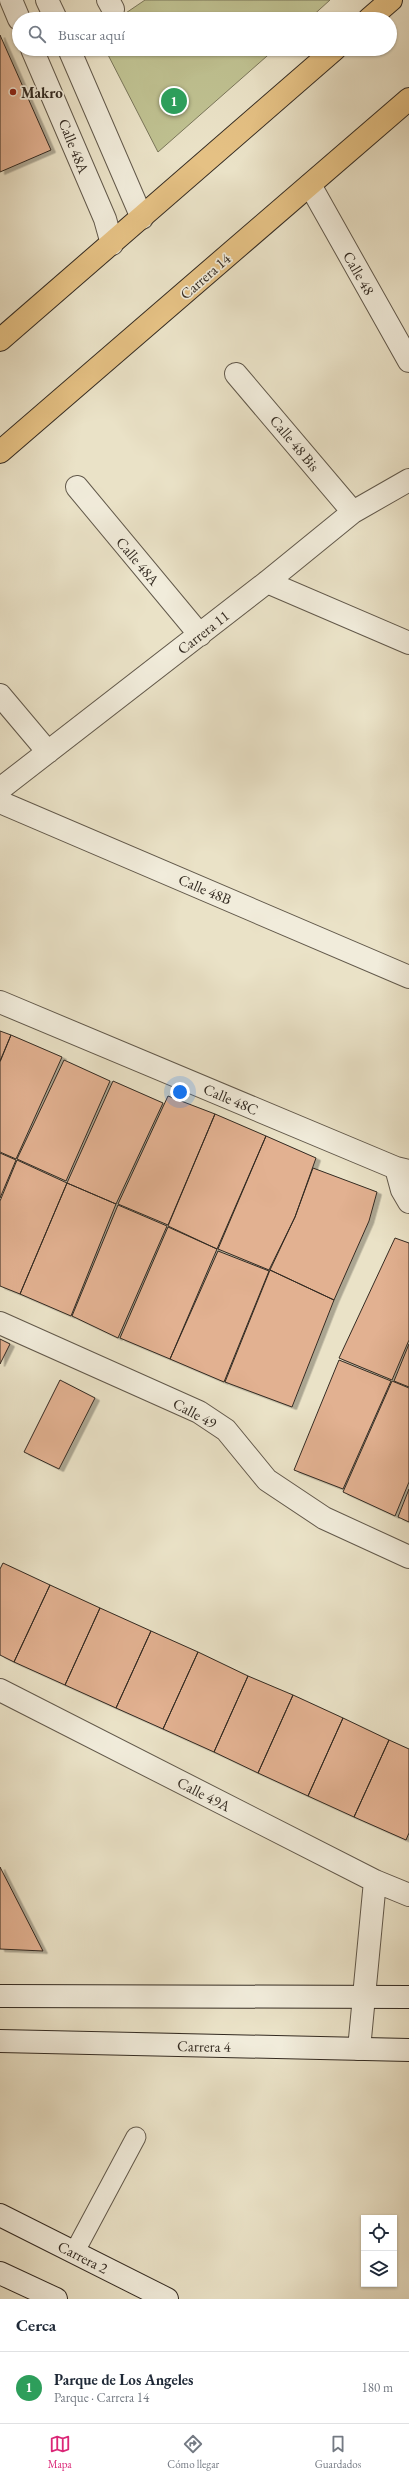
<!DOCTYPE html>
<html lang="es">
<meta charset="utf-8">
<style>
body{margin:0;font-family:"EB Garamond",serif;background:#f6f6f7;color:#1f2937}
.controls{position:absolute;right:12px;bottom:12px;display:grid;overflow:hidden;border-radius:0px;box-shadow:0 1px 3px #0004}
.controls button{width:36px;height:36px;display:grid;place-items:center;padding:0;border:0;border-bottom:1px solid #e0e1e3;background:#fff;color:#1f2937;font:20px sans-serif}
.you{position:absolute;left:180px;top:1092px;width:14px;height:14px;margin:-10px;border:3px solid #fff;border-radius:50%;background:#1a73e8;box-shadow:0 0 0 6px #1a73e833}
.badge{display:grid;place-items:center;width:26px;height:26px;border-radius:50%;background:#db2777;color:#fff;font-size:13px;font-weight:700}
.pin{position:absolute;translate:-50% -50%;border:2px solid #fff;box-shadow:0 1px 4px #0006}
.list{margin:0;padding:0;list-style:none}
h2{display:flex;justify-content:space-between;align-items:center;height:52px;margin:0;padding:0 16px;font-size:17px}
h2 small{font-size:13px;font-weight:400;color:#747a83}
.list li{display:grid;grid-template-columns:26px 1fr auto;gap:12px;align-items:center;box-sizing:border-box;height:72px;padding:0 16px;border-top:1px solid #e0e1e3}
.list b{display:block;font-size:15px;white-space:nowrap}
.list p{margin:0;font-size:13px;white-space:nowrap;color:#747a83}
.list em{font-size:13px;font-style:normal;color:#747a83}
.icon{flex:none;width:22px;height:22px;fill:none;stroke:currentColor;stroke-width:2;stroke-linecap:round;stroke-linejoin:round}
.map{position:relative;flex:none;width:409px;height:2299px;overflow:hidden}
.search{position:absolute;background:#fff;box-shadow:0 1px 3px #0004;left:12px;right:12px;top:12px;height:44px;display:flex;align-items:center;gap:10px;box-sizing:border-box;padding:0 14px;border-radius:22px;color:#747a83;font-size:15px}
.sheet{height:124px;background:#fff}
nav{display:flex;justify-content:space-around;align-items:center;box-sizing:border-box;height:56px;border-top:1px solid #e0e1e3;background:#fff;font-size:11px;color:#747a83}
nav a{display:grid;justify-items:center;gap:2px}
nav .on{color:#db2777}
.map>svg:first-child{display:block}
.green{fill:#bfc191;stroke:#7a765a}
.building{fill:#e2b191;stroke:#342b22;filter:url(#shadow)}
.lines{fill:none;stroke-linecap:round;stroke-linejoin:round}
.lane-casing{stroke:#62594b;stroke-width:21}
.street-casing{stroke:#62594b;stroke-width:24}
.secondary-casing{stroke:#342b22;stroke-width:24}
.primary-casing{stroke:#342b22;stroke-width:24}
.lane{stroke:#f1ecdb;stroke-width:19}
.street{stroke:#f1ecdb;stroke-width:22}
.secondary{stroke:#f1ecdb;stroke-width:22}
.primary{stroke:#e5c184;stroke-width:22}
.poi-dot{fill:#8f2418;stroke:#f1ecdb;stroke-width:1.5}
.labels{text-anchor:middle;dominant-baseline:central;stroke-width:3.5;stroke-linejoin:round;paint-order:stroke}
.poi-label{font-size:15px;font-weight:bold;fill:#342b22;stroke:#f1ecdb;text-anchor:start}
.street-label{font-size:15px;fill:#342b22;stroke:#f1ecdb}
</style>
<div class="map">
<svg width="409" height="2299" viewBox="0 0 409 2299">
<defs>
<filter id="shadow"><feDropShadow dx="4.5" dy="2.5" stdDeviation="0" flood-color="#0004"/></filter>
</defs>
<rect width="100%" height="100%" fill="#eae2c7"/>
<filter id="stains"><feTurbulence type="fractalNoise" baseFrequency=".005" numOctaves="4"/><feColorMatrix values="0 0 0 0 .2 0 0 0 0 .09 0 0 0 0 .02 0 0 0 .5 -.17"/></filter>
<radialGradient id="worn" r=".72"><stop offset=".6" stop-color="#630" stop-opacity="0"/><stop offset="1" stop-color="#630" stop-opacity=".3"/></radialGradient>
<path class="green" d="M145,0h185l-21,19h-192z
M105,49h170l-117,103z"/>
<path class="building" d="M0,35l51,115 -51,22z
M0,1031l11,4 -11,26z
M11,1035l51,22 -46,102 -16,-7v-90z
M64,1060l46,21 -44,100 -49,-22z
M113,1081l50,22 -47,101 -49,-21z
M168,1096l47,18 -47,111 -50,-21z
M215,1114l51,22 -49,113 -49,-23z
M266,1136l50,22 -21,59 -26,53 -51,-21z
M0,1153l16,7 -16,38z
M17,1160l50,23 -47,111 -20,-8v-85z
M313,1168l64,24 -8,29 -35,79 -64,-30 25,-53z
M67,1183l49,21 -45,112 -51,-22z
M118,1205l49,21 -49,112 -46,-22z
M168,1227l49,22 -47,110 -50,-21z
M395,1238l14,5v97l-17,40 -53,-22z
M218,1251l51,20 -45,111 -54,-23z
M270,1270l64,30 -42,107 -67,-25z
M0,1339l10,5 -10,20z
M409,1344v43l-15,-6z
M339,1360l52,21 -48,108 -49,-19z
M60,1380l35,18 -36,71 -35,-17z
M392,1381l17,7v94l-14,34 -52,-24z
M409,1489v33l-11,-5z
M3,1563l47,22 -36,77 -14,-7v-86z
M50,1585l50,23 -35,77 -51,-23z
M100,1608l51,23 -35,77 -51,-23z
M151,1631l47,21 -35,77 -47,-21z
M198,1652l50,24 -34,76 -51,-23z
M248,1676l45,19 -35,78 -44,-21z
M293,1695l50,23 -35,78 -50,-23z
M343,1718l46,22 -35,77 -46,-21z
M389,1740l20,9v84l-3,7 -52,-23z
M0,1867l43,84 -43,-2z"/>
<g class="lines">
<defs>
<path id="lane" d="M74,2253l62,-116"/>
<path id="street" d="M11,0l8,19
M47,0l9,19
M108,0l5,9
M32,49l73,170 7,25
M69,49l73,169
M310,185l99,176
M236,374l117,138
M77,487l123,148
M267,582l142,61
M0,695l48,57
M0,789l267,-207 86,-70 56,-32
M0,802l409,175
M0,1002l396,166 13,3
M396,1168l6,22 7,12
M0,1323l199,89 27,18 41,50 57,38 85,39
M0,1690l375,191 34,14
M359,2049l16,-168"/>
<path id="secondary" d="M0,1996l409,1
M0,2041l409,9
M0,2215l167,84
M0,2273l56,26"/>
<path id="primary" d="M369,19l22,-19
M0,340l335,-291
M0,452l409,-353"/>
</defs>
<use href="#lane" class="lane-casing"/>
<use href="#street" class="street-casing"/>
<use href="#secondary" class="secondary-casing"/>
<use href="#primary" class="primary-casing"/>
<use href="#lane" class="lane"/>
<use href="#street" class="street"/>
<use href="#secondary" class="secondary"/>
<use href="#primary" class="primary"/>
</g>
<circle class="poi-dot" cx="13" cy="92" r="4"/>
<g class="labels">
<g class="poi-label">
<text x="21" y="92">Makro</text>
</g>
<g class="street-label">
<text transform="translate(74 146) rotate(68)">Calle 48A</text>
<text transform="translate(359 273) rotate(60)">Calle 48</text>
<text transform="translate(205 276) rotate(-41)">Carrera 14</text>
<text transform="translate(295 443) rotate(50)">Calle 48 Bis</text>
<text transform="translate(138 561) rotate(50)">Calle 48A</text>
<text transform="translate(203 632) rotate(-38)">Carrera 11</text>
<text transform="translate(205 889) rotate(23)">Calle 48B</text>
<text transform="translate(231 1099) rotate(23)">Calle 48C</text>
<text transform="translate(195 1413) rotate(28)">Calle 49</text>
<text transform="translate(204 1794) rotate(27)">Calle 49A</text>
<text transform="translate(204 2046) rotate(1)">Carrera 4</text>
<text transform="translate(83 2257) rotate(27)">Carrera 2</text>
</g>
</g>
<rect width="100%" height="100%" filter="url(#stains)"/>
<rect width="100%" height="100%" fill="url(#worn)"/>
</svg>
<div class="controls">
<button><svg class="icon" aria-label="locate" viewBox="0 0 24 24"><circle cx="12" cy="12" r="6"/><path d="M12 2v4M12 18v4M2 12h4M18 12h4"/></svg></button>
<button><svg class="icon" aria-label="layers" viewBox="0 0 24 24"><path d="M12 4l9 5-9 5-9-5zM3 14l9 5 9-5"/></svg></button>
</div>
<div class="you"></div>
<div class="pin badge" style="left:174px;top:101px;background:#2e9e5b">1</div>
<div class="search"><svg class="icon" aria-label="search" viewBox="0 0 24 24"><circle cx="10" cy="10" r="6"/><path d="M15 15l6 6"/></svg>Buscar aquí</div>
</div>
<section class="sheet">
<h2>Cerca<small></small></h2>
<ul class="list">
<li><span class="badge" style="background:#2e9e5b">1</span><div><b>Parque de Los Angeles</b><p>Parque · Carrera 14</p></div><em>180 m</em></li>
</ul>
</section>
<nav>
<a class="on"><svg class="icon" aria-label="map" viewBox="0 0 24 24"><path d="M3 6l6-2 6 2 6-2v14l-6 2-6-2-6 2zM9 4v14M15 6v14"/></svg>Mapa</a>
<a><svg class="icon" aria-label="directions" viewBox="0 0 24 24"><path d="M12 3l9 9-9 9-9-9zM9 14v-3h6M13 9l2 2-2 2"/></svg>Cómo llegar</a>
<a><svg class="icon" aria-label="saved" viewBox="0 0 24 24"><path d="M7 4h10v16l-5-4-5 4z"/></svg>Guardados</a>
</nav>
